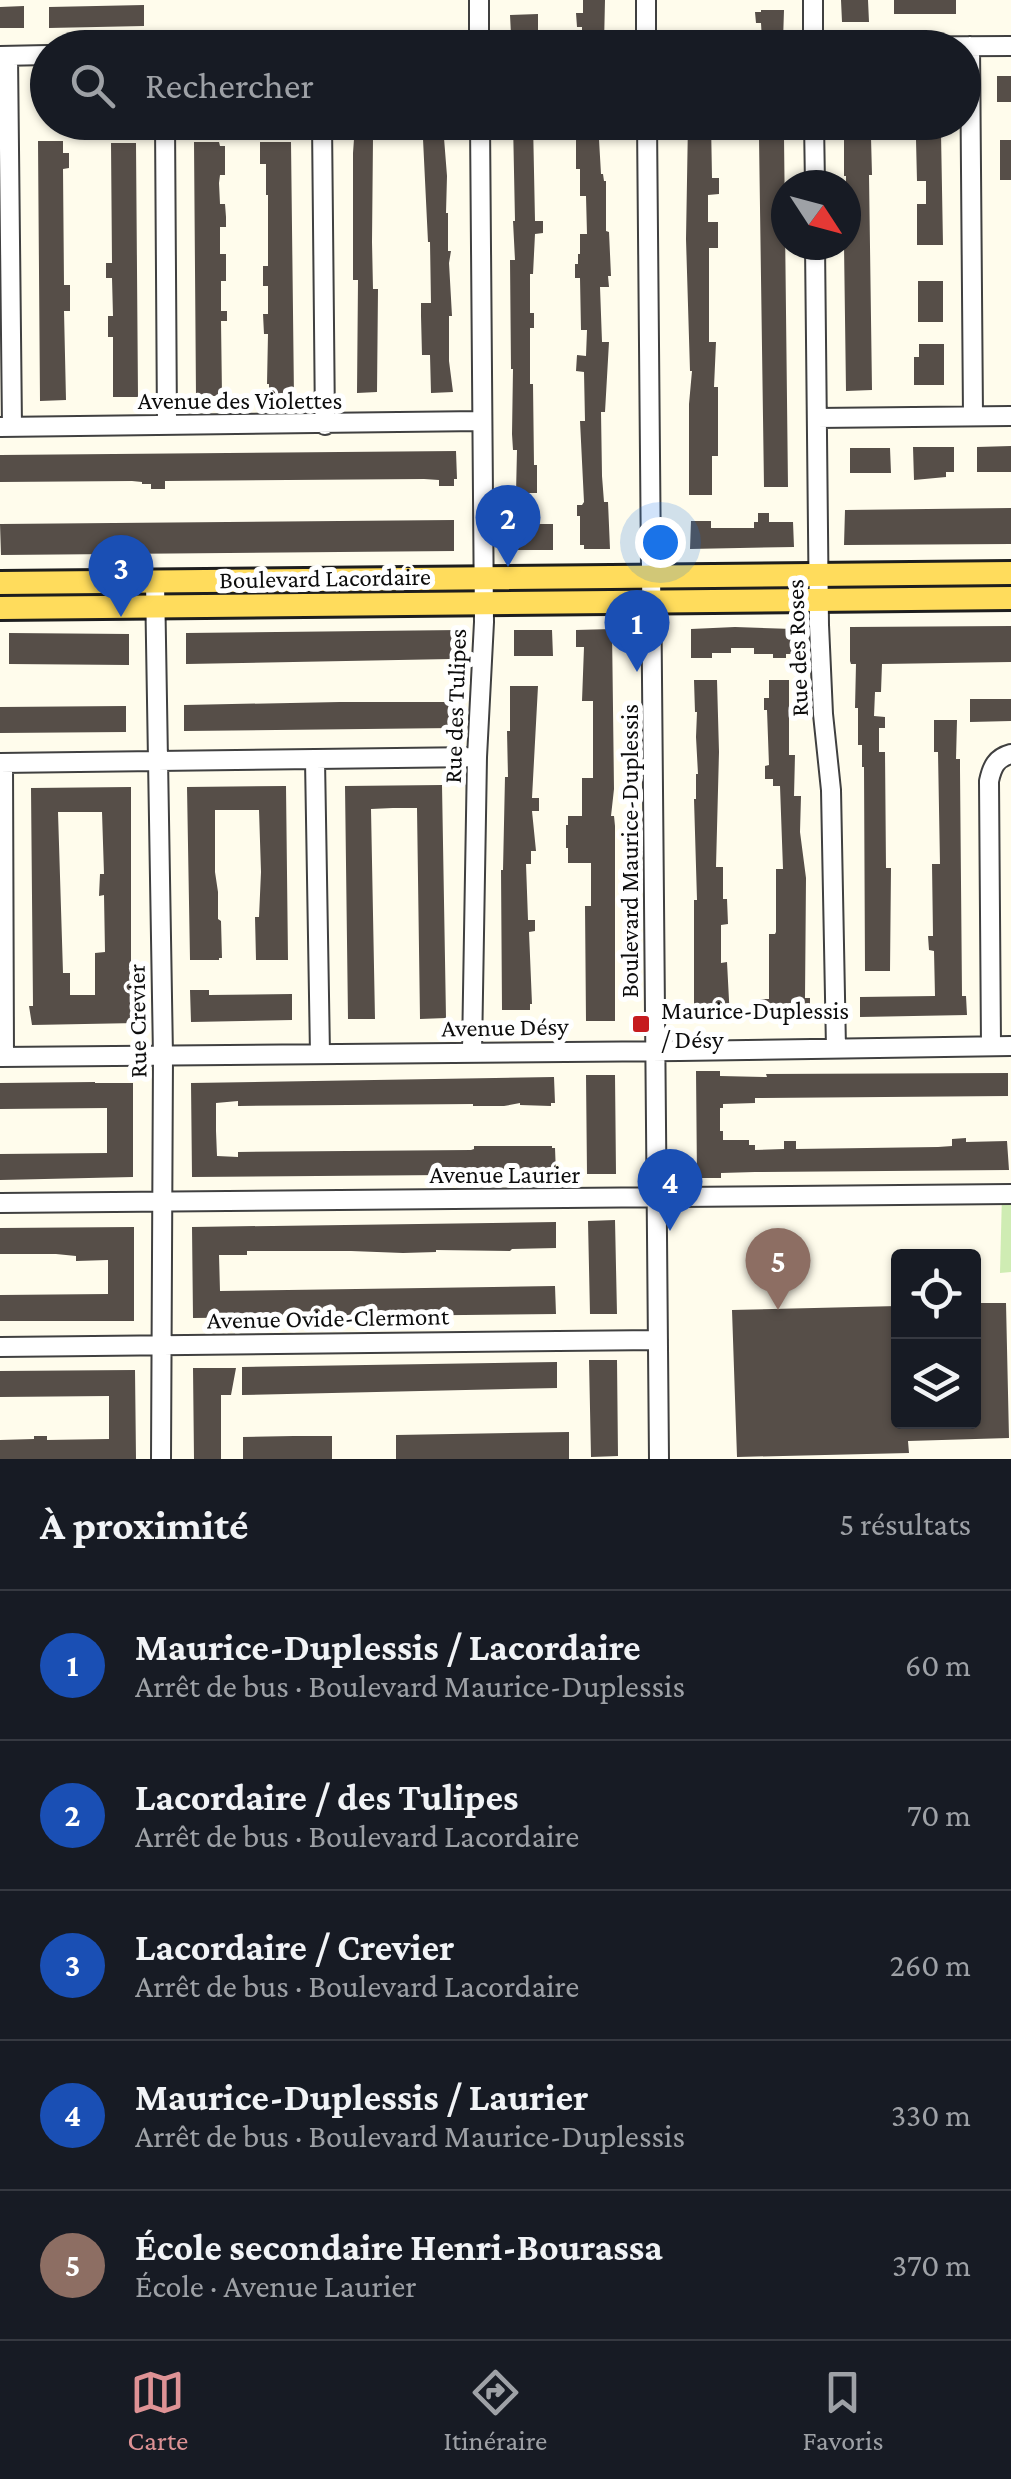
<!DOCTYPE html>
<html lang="fr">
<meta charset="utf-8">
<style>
body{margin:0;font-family:"Crimson Pro",serif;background:#20242c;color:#f1f3f6}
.controls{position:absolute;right:30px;bottom:30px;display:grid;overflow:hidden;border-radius:10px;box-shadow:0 2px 8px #0004}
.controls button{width:90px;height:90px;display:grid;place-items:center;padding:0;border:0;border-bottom:2px solid #363941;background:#171b24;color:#f1f3f6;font:50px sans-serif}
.compass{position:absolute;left:771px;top:170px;width:90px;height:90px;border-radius:50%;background:#171b24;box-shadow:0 2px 8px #0004;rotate:126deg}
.you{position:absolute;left:660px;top:542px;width:35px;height:35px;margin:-25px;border:8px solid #fff;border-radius:50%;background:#1a73e8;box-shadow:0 0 0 15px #1a73e833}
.badge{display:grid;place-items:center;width:65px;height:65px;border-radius:50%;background:#de9295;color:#fff;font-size:32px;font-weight:700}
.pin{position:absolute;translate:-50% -82px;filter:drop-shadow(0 2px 5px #0008)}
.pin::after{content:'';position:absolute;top:52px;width:35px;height:30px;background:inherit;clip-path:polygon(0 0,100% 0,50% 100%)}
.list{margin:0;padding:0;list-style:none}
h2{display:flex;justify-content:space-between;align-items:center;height:130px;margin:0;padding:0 40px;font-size:42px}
h2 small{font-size:32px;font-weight:400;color:#9ea1a6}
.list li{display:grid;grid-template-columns:65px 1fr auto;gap:30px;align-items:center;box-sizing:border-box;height:150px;padding:0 40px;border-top:2px solid #363941}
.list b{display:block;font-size:38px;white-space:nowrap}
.list p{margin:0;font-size:32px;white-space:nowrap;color:#9ea1a6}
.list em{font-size:32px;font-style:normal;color:#9ea1a6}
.icon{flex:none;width:55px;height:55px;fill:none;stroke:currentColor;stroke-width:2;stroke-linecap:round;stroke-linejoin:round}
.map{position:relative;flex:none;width:1011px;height:1459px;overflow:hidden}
.search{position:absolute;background:#171b24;box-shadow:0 2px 8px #0004;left:30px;right:30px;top:30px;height:110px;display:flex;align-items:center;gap:25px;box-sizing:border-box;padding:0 35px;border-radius:55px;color:#9ea1a6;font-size:38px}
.sheet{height:880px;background:#171b24}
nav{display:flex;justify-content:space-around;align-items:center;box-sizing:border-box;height:140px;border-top:2px solid #363941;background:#171b24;font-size:28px;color:#9ea1a6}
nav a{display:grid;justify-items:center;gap:5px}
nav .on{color:#de9295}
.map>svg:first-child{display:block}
.green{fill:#cfecb3}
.building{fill:#564e48;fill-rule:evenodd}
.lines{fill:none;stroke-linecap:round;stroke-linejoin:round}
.minor-casing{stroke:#404040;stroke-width:22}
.major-casing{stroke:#1e1e1e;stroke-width:28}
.minor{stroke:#fff;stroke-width:18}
.major{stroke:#ffdc5c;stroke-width:22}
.poi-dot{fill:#c61b1e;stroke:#fff;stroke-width:4}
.labels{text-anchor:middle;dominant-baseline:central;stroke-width:10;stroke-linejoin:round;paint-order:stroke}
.street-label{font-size:25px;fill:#0d0d0d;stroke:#fff}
.poi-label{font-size:25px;fill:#0d0d0d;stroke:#fff;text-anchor:start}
</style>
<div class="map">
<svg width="1011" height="1459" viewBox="0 0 1011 1459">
<rect width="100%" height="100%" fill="#fffcec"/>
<path class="green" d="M1002,1194h9v78l-11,1z"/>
<path class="building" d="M583,0h22l-1,44h-22v-17h-5l-1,-14h7z
M841,0h27l1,22h-27z
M894,0h62v14h-62z
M144,5v21l-95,2v-21z
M24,6v22h-24v-21z
M761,10h23l-1,31h-21l-1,-18h-5l-1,-11h6z
M538,14v29l-17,1v-9h-10l-1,-20z
M997,76h14v26h-14z
M513,122h20l2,99h8v12l-8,1 -2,40h-3v39h4v15h-4v56h3l1,81h3v28h-21l1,-43h-4l-1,-16 1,-65h-2l-1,-109h5l-2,-39h2z
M579,122h19l3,52h2l1,7h2v50l3,1 2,44h-3l1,11h-9l2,55h7l-4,70h-4l1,64 2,26h4l2,47h-26v-4h-4v-29h-3v-11h5l2,-3 -4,-81h5l-1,-49 -8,-1 1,-16 9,1 1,-26h-6l-1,-52h-5v-14h3v-10h2v-20h7l-1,-38h-6v-27h-4v-32h3z
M688,122h23l1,56h7v16l-11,1v27h10v26h-9v94h7l-2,45h4v69h-6v39h-23v-91l3,-33h-2l-4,-132z
M762,122h21l1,15 4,350h-24l-5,-349h3z
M844,129h15v7l12,1 1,38h-3l3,215 -26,1 -2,-146h2v-69h-2z
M926,133h15l2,112h-26v-41h9v-23h-9l-1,-41h10z
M373,138l-1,104 1,47h5l-1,103 -20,1 1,-113h-5v-127l1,-14z
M444,138l3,38 -1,37h2v38h3l-2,12 3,53h-3v45l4,31 -22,1 -1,-38h-8l-1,-39v-13h10l-1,-61h-2l-5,-103z
M1000,140h11v40h-11z
M38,141h25v12h6v15l-6,1 1,116h6v26h-6l2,89 -26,1z
M194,142h25l1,4h5v29h-5l-1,8 1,21h5l1,13v10h-6v27h6v27h-5v30h6v10h-6l1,75h-26z
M260,142h31l3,255 -25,1v-14h-2l1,-50h-4l-1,-20h5v-28h-5v-20h5v-71h-2v-31h-6z
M111,143h25l2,254h-25v-60h-5v-21h5l-1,-38h-6v-15h6z
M918,281h25v41h-25z
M919,344h25v41h-30v-28h5z
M1011,446v26h-34v-25z
M913,447h41v25h-8v5l-32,3z
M850,448h40l1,25h-41z
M456,451l1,28h-3v7h-15v-6l-15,-1 -259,2v8h-14v-5h-9v-2l-10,-1 -132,1v-27z
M1011,508v36l-167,1 1,-35z
M758,513h11v9h24l1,25 -104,2 1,-28h20v7h43v-6h4z
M454,520v31l-453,4 -1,-31z
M513,524h40v26h-40z
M1011,626v36l-129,2 -1,28h-6l-1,24 11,1v11h-6v24h6l1,116h5l-1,103h-25l-1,-204h-2v-22h-4v-37h-3l1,-44h-5l-1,-3v-34z
M735,627l58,2v25h-7v4h-13v-4h-19v-6h-23v5h-19v5h-21v-29z
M612,629l2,160 -3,27h3l1,10v195h-29l-1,-115h6v-43h-23v-15h-2v-23h2v-9h14v-38h11v-77h-11l2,-54h-8v-17z
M460,630v27h-9v2l-265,5v-31z
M514,630h38l1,26h-39z
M9,633l120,1v31l-120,-1z
M694,680h23l2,72 -3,115h7v32h4l1,25 -7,1v38l6,-1 3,57 -36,1v-120h3l-3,-101h2v-25h2l-2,-37 1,-25h-2z
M769,680h20v75h6l-1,41h7l-1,36 6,46 -1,120h5v20h-50v-19h9v-65h6l1,-2v-63h7l-3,-83h-7v-7h-8v-13l4,-1 -2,-55h-3v-12h5z
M510,686h28l-6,112h7v13h-7l4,40h-5v13h-5l2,56h7v11l-6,1 3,72h-2v6h-28l-1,-140h2l2,-93h3l-1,-46h3z
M970,699h41v22l-41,1z
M340,702h114v26l-270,3v-26z
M126,706v26l-126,1v-26z
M934,720h23l-1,39h4v11l2,226h4l1,19 -107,2v-20l75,-1 -1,-45 -5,-1 -1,-14h5l-1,-72h8l-2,-112h-4z
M442,785l4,233 -26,1 -3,-211h-24l-22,1 4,210h-27l-3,-233z
M286,786l2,174h-32l-1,-43h4l2,-45 -2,-62h-44v62l3,20v27l3,2 1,37h-3v2h-29l-3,-173z
M131,787v204h6v32l-105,2 -3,-19h4l-2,-218zM58,812h44l2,62h-4l-1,22 5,-1 1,57 -10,1v42h-25v-22h-7z
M190,990h19v5l83,-1v26l-101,2z
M696,1071h24v5l47,1 -1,-3 242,-1v23l-253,2v5l-32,1v4h-3v23h3v9h26v5h6v5l29,-1v-8h12v8l142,-2 14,-1v-7l14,-1v4l41,-1 2,29 -254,2 -34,1v5h-24z
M586,1075h29l1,99h-29z
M554,1077l1,26h-4v3l-31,-1v-2l-16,3h-31v-2l-235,2v-5l-22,2v28l1,25 21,1v-5l233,-2 3,-1v-3h78v2h3l1,26 -364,3 -1,-94z
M95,1082v1h38v94l-133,3v-26l107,-1v-45l-107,1v-26z
M615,1220l2,94h-27l-2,-93z
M556,1222v26l-44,1 -2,2 -74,-1v2l-33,1 -52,-2h-104v4h-28l1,36 335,-5 1,28 -363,4 -1,-91z
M134,1227v94h-134v-26l108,-1v-34l-32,1v-5l-20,-2h-56v-26z
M974,1303h32l3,135 -101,3 1,12 -172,4 -5,-147 166,-4v116h76z
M589,1360h28l1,96 -27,1z
M557,1362v26l-315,7v-28z
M193,1368h43l-5,27h-10v64h-27z
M135,1370l1,89h-136v-19l34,-1v-3h13v4l62,-1v-43l-109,1v-26z
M569,1432v27h-173v-24z
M294,1436h38v23h-89v-22z"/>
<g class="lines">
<defs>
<path id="minor" d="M479,0v48
M646,0v48
M813,0v48
M970,46l3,370
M813,47l198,-1
M0,56l48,-1
M8,56l4,371
M165,122l2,303
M322,122l3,303
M647,122l12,1337
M814,122l1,63
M815,245l4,380 4,89 8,76 5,258
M817,418l194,-2
M0,427l481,-6
M155,582l8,474 -2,403
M315,760l5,294
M0,763l477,-6
M3,763l1,294
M991,1046l-2,-265c3,-14 7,-23 22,-27
M472,1052l5,-295 7,-135 -4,-500
M0,1057l680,-6 331,-5
M0,1203l1011,-9
M0,1347l658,-7"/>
<path id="major" d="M0,583l1011,-10
M0,608l1011,-10"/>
</defs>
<use href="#minor" class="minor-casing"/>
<use href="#major" class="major-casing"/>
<use href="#minor" class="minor"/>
<use href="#major" class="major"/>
</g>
<rect class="poi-dot" x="631" y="1014" width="20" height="20" rx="5"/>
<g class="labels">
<g class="street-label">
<text x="240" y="400">Avenue des Violettes</text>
<text transform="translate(325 578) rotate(-1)">Boulevard Lacordaire</text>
<text transform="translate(797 648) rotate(-92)">Rue des Roses</text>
<text transform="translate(455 706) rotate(-88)">Rue des Tulipes</text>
<text transform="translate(629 851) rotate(-90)">Boulevard Maurice-Duplessis</text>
<text transform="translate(137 1021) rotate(-91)">Rue Crevier</text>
<text transform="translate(505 1027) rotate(-1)">Avenue Désy</text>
<text x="505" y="1174">Avenue Laurier</text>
<text transform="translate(328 1318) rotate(-1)">Avenue Ovide-Clermont</text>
</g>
<g class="poi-label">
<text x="661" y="1010">Maurice-Duplessis<tspan x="661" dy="29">/ Désy</tspan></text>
</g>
</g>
</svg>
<div class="controls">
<button><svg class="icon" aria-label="locate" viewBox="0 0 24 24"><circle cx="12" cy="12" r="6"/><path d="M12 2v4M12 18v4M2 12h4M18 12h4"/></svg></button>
<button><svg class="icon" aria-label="layers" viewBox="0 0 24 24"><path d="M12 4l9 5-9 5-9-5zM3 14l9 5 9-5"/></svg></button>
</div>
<svg class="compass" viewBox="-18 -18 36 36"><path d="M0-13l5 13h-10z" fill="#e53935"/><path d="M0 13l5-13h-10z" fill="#9ea1a6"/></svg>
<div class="you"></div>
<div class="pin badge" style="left:637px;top:672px;background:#1a4fb4">1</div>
<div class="pin badge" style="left:508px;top:567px;background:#1a4fb4">2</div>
<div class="pin badge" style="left:121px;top:617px;background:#1a4fb4">3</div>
<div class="pin badge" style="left:670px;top:1231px;background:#1a4fb4">4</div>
<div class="pin badge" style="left:778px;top:1310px;background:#8d6e63">5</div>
<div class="search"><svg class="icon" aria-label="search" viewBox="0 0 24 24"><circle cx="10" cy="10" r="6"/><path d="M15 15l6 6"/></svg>Rechercher</div>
</div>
<section class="sheet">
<h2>À proximité<small>5 résultats</small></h2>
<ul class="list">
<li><span class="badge" style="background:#1a4fb4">1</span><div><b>Maurice-Duplessis / Lacordaire</b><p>Arrêt de bus · Boulevard Maurice-Duplessis</p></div><em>60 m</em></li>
<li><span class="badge" style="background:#1a4fb4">2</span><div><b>Lacordaire / des Tulipes</b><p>Arrêt de bus · Boulevard Lacordaire</p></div><em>70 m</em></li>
<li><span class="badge" style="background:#1a4fb4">3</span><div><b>Lacordaire / Crevier</b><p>Arrêt de bus · Boulevard Lacordaire</p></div><em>260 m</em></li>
<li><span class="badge" style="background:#1a4fb4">4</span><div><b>Maurice-Duplessis / Laurier</b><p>Arrêt de bus · Boulevard Maurice-Duplessis</p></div><em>330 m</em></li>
<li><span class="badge" style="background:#8d6e63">5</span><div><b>École secondaire Henri-Bourassa</b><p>École · Avenue Laurier</p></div><em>370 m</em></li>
</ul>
</section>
<nav>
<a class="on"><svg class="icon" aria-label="map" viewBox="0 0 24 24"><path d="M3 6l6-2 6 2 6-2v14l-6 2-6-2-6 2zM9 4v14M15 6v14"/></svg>Carte</a>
<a><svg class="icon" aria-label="directions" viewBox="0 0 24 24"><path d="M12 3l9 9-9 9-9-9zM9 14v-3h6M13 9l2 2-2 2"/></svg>Itinéraire</a>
<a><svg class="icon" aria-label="saved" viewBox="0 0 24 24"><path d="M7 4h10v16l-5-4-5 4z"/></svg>Favoris</a>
</nav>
